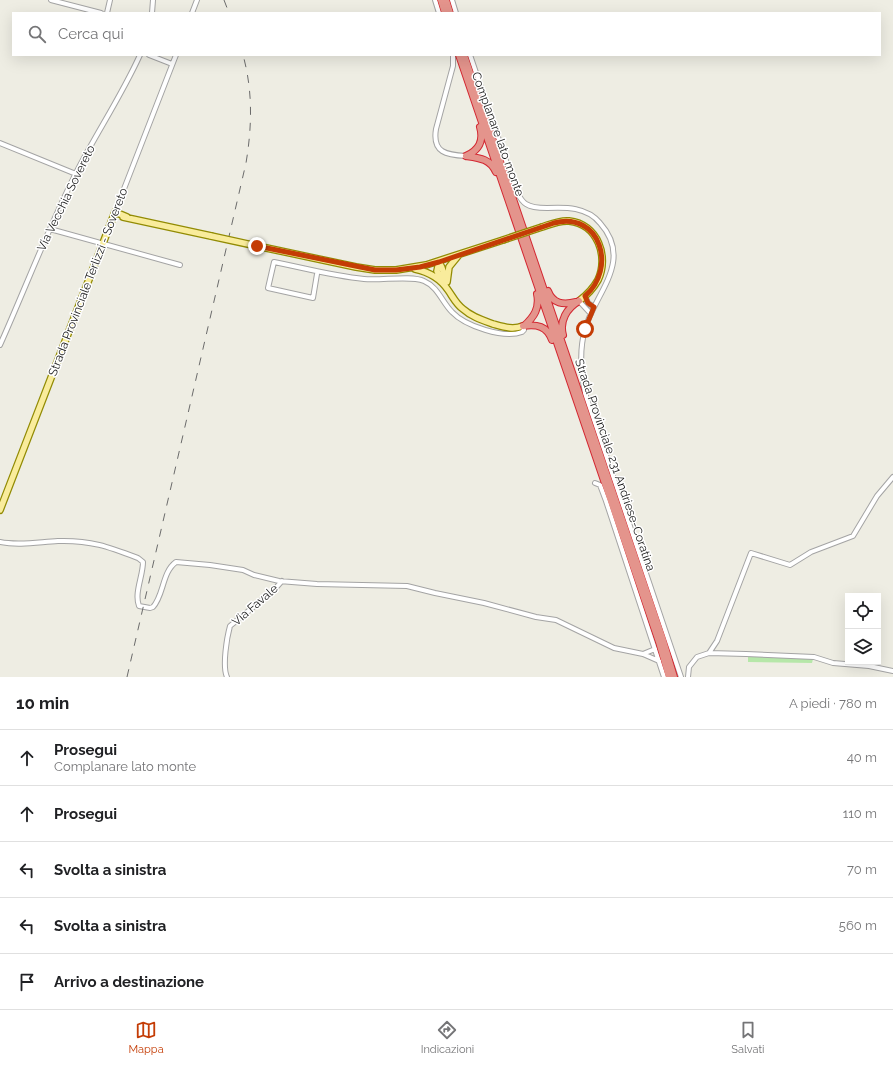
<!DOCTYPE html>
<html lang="it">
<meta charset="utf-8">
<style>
body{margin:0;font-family:Raleway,sans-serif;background:#f6f6f6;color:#202124}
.controls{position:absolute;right:12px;bottom:12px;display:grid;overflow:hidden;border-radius:0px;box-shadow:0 4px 16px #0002}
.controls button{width:36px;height:36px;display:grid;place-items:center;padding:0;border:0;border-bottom:1px solid #e0e0e0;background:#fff;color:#202124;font:20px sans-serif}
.stop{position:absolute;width:12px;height:12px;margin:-9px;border:3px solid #c43c05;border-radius:50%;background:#fff}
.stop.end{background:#c43c05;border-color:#fff;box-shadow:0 1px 4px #0008}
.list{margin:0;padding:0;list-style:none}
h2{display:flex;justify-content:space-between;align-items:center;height:52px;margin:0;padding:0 16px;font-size:17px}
h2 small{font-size:13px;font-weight:400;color:#757577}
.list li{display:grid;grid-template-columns:26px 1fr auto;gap:12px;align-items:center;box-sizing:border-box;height:56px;padding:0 16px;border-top:1px solid #e0e0e0}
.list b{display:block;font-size:15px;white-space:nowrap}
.list p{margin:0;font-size:13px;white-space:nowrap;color:#757577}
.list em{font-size:13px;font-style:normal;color:#757577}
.icon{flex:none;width:22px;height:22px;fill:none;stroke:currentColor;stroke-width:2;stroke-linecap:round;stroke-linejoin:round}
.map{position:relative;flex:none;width:893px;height:677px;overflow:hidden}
.search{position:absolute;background:#fff;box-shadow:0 4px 16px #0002;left:12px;right:12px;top:12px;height:44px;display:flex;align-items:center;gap:10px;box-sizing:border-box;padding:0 14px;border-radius:0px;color:#757577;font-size:15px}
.sheet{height:332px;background:#fff}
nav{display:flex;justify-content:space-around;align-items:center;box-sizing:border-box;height:56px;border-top:1px solid #e0e0e0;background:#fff;font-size:11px;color:#757577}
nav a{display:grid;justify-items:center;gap:2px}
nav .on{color:#c43c05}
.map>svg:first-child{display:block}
.grass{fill:#b6e7a9}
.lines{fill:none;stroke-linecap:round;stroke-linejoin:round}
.minor-casing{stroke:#a4a4a4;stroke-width:6}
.major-casing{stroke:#928b04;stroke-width:8}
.highway-casing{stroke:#d32832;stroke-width:8}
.minor{stroke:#fff;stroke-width:4}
.major{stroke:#f9ec9c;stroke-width:5.5}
.highway{stroke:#e4948c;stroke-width:6}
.rail{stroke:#6b6b6b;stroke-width:1;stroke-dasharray:8 8;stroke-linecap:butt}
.major-bridge-casing{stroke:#928b04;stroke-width:8;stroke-linecap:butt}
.major-bridge{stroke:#f9ec9c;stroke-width:5.5}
.route{stroke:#c43c05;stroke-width:5}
.labels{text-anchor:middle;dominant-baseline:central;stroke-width:3;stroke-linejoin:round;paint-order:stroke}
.street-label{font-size:12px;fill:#1d1d1d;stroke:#fff}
</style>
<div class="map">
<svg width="893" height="677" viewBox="0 0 893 677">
<rect width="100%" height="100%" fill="#eeede3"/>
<path class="grass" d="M748,656l65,3 -1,4 -64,-1z"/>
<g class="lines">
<defs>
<path id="minor" d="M51,0l50,13
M435,0l4,13
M452,0l4,13
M107,13l3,-13
M152,13l1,-13
M192,13l5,-13
M149,55l23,9
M453,55v11l-17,63c-4,24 11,26 30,27
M470,55l46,135c3,6 5,11 10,14 6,4 14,4 21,4 19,-1 40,-1 53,15 34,38 -5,70 -15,106 -6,22 -4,42 0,64l96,284
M0,143l76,31
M115,212l61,-157
M50,229l130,36
M317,274l-4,24 -45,-10 6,-26c30,6 59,14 90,17 16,2 47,-4 60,2 14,6 18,21 28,31 13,14 52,27 70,20l2,-2 -1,-4
M585,296l3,7 6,4
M579,301l12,13
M0,345c25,-56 47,-114 75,-170 20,-40 46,-78 65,-120
M595,483l5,2 6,16 58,176
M0,542c19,4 39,0 58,-1 33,-1 51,6 80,17l5,4c0,14 -9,31 -4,44l11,2 3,-1c11,-12 9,-35 23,-45l34,3 33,5 11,5 25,6 38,3 90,2 28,7 49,10 52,14 20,3 58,28 29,6 16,7
M709,653l8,-12 34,-88 39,12 21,-13 42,-16 24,-40 16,-19
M643,654l12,-5
M227,677c-5,-11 0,-40 3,-51l43,-35 9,-10
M688,677l1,-10 8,-10 12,-4 37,1 68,3 19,6 36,3 24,5"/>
<path id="major" d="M123,217l88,19
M542,227c9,-3 18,-7 27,-6 29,3 40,36 29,59 -5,9 -11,15 -19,21
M257,246l99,21 19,3h21l30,-5 77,-25
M439,262l3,6 4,12
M439,262l-2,9 4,9
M415,269c14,3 25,9 33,21 5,7 8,14 15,19 9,8 19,11 30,15 11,3 20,6 30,2
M447,282l2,-15 9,-11
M0,510l115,-298 12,5"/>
<path id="highway" d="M441,0l4,13
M446,0l4,13
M459,55l200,587 10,35
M464,55l199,585 11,37
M466,156c13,-6 18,-15 14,-29
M466,156c14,2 24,3 30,16
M548,291c5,13 15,14 28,11
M523,326c14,-2 24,0 29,14
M524,326c10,-9 16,-18 13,-32
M563,335c-4,-14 4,-27 16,-34"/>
</defs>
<use href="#minor" class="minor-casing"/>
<use href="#major" class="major-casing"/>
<use href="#highway" class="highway-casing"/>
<use href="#minor" class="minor"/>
<use href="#major" class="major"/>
<use href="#highway" class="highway"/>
<path class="rail" d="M224,0l5,13
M127,677l119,-514c6,-36 7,-72 -3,-108"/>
<defs>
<path id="major-bridge" d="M211,236l46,10
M503,240l39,-13"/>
</defs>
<use href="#major-bridge" class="major-bridge-casing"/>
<use href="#major-bridge" class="major-bridge"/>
</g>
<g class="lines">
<path class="route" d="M257,246l118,24h21l24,-3 19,-5 115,-39c47,-12 63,46 31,73l3,7 6,4 -9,22"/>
</g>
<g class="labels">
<g class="street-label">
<text transform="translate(498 134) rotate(70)">Complanare lato monte</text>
<text transform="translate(66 198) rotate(-64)">Via Vecchia Sovereto</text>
<text transform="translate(88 282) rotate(-69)">Strada Provinciale Terlizzi - Sovereto</text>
<text transform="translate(615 465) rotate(71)">Strada Provinciale 231 Andriese-Coratina</text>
<text transform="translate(255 605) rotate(-41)">Via Favale</text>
</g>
</g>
</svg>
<div class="controls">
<button><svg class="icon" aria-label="locate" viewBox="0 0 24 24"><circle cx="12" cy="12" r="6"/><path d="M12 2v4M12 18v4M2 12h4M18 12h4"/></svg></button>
<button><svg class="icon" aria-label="layers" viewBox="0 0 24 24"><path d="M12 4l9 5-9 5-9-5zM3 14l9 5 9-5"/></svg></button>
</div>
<div class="stop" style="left:585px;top:329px"></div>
<div class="stop end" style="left:257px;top:246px"></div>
<div class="search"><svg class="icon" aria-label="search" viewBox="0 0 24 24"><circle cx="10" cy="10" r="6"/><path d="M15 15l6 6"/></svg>Cerca qui</div>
</div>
<section class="sheet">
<h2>10 min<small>A piedi · 780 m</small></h2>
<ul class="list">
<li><svg class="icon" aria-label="ahead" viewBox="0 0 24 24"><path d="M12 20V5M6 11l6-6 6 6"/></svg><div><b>Prosegui</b><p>Complanare lato monte</p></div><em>40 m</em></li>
<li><svg class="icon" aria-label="ahead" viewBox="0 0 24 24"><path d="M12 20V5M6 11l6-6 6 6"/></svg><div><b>Prosegui</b></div><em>110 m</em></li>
<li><svg class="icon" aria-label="left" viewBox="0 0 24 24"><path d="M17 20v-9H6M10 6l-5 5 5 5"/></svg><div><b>Svolta a sinistra</b></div><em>70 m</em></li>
<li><svg class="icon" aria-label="left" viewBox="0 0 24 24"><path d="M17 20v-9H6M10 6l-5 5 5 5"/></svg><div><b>Svolta a sinistra</b></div><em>560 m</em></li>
<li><svg class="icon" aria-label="arrive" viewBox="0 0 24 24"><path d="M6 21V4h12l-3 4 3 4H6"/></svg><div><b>Arrivo a destinazione</b></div></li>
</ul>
</section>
<nav>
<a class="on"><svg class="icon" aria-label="map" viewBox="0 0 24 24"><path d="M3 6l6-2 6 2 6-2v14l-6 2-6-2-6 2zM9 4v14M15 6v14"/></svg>Mappa</a>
<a><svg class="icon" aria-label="directions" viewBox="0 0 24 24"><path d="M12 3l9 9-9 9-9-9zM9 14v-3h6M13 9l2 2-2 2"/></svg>Indicazioni</a>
<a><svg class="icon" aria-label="saved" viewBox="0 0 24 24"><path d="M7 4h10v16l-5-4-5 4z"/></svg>Salvati</a>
</nav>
